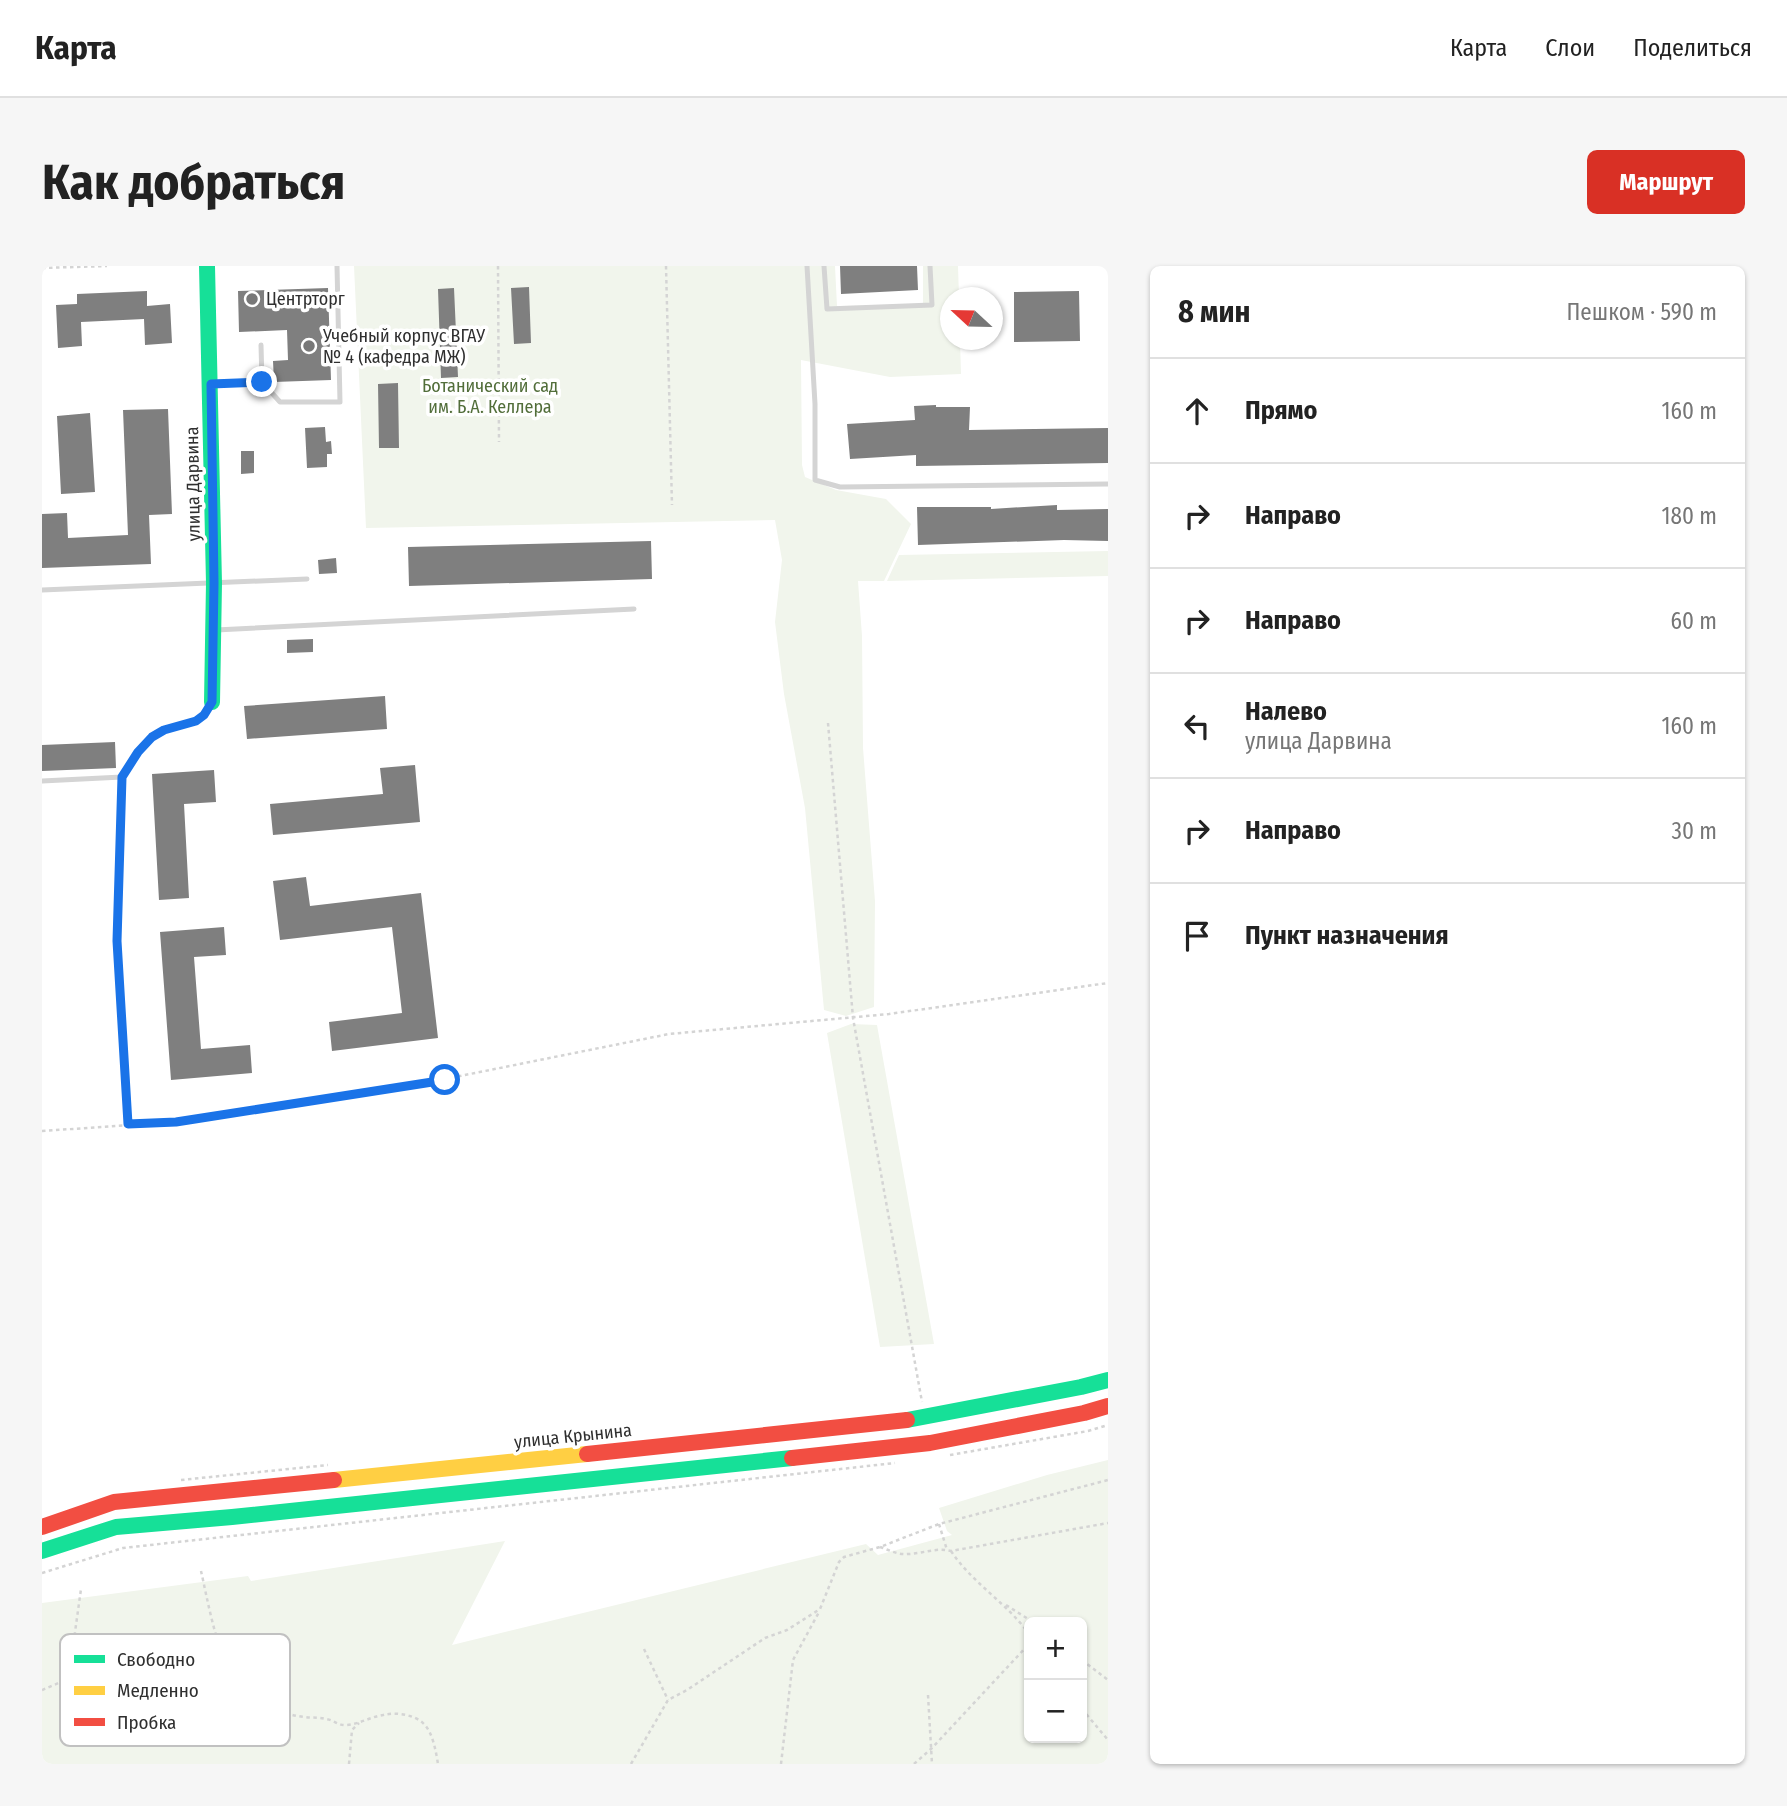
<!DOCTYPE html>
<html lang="ru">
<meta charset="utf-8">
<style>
body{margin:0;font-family:"Fira Sans Condensed",sans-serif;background:#f6f6f6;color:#222}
.controls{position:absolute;right:21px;bottom:21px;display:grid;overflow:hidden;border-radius:10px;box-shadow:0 2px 5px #0004}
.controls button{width:63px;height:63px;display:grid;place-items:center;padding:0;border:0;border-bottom:2px solid #e0e0e0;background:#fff;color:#222;font:35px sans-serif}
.compass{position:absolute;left:898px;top:21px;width:63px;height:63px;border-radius:50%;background:#fff;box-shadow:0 2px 5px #0004;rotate:292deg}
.stop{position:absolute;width:21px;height:21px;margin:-16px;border:5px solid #1a73e8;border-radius:50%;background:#fff}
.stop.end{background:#1a73e8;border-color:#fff;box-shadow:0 2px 7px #0008}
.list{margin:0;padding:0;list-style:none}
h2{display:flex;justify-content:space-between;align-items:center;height:91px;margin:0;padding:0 28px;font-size:30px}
h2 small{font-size:23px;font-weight:400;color:#767676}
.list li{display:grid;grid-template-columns:46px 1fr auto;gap:21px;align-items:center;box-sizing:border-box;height:105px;padding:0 28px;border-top:2px solid #e0e0e0}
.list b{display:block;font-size:26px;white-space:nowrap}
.list p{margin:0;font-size:23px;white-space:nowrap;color:#767676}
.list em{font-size:23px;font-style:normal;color:#767676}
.icon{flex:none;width:38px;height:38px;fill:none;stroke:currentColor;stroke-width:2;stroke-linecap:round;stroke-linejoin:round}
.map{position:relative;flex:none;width:1066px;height:1498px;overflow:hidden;border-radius:10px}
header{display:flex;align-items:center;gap:42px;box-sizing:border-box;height:98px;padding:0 35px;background:#fff;border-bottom:2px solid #e0e0e0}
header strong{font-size:33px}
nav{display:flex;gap:38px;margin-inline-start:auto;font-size:24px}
.intro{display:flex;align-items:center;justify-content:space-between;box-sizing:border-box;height:168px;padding:0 42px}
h1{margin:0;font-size:49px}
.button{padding:18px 32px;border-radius:10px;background:#d93025;color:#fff;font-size:24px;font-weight:700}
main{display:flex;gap:42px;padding:0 42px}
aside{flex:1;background:#fff;border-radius:10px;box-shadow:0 2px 5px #0004}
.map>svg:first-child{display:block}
.green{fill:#f1f5ec;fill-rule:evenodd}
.building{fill:#7f7f7f}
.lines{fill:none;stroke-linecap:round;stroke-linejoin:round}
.path{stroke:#d4d4d4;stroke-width:2.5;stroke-dasharray:3.5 3.5;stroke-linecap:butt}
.lane{stroke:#d4d4d4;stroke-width:5}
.fast{stroke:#16e098;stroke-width:16}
.slow{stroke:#ffcf43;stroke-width:16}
.jam{stroke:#f24e42;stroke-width:16}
.route{stroke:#1a73e8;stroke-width:9}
.poi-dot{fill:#787878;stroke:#fff;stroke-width:2.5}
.labels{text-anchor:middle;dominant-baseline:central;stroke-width:7;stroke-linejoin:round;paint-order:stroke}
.poi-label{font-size:18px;fill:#2f2f2f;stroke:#fff;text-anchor:start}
.park-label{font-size:18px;fill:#526e3a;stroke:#fff}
.street-label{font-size:18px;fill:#2f2f2f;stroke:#fff}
.key{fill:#fff;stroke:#c1c1c1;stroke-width:2}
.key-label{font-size:19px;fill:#2f2f2f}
</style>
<header>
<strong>Карта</strong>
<nav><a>Карта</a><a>Слои</a><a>Поделиться</a></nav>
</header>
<div class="intro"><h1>Как добраться</h1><a class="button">Маршрут</a></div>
<main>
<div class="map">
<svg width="1066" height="1498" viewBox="0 0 1066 1498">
<rect width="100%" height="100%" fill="#fff"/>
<path class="green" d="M312,0h481l2,40 86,-1v-39h35l1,31 -9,1v42h10l1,34 -71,3 -89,-17 1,105 3,12 31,13 50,9 25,25 -27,57h-26l4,55 1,112 12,153 -1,106 -28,9 -22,-6 -19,-202 -21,-114 -9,-72 7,-62 -7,-40 -409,8z
M1066,285v25l-221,5 12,-26z
M809,758l26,1 57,319 -54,3 -53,-314z
M1066,1194v304h-1066v-161l206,-27 3,5 254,-40 -53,104 414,-101 12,11 74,-20 -5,-4 -8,-23 108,-33zM987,1356h53v116h-53z"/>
<path class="building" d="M798,0h77l1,24 -77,4z
M487,21l2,56 -17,1 -3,-56z
M286,22l3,92 -57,2 -1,-21 15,-1 -1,-30 -48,2 -1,-41z
M412,22l4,89 -17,1 -3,-89z
M105,25v15l23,-2 2,39 -27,2 -1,-26 -63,3 1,24 -24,2 -2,-43 21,-1v-10z
M1037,25l1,50 -66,1v-50z
M356,117l1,65h-20l-1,-64z
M894,139v2h34l-1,23 139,-2v35l-192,3v-11l-66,4 -3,-35 68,-4 -1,-14z
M126,143l4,105 -23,1 2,49 -109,4v-54l25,-1 1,25 60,-3 -5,-125z
M48,147l5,79 -34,2 -4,-78z
M283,161l1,15 5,-1 1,13h-5v13l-20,1 -2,-40z
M199,185h13v22l-13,1z
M1015,239v5l51,-1v32l-44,-1 -146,5 -1,-38h74v2z
M609,275l1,38 -243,7 -1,-39z
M294,292l1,15 -18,1 -1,-14z
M271,373v13l-26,1v-13z
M343,430l2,33 -140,10 -3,-33z
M73,476l1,26 -74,3v-26z
M373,499l5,57 -147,13 -3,-31 113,-10 -3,-26z
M172,504l2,32 -32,2 5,94 -30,2 -7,-126z
M264,611l4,29 111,-13 17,145 -106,13 -3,-29 73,-9 -10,-86 -112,13 -7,-59z
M182,661l2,28 -32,2 7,92 49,-4 2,28 -81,7 -11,-148z"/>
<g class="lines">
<path class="path" d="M456,0l1,176
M624,0l6,239
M0,2l65,-2
M183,118l28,-2
M786,457l25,295 69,384
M80,519l-5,156 11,183
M0,865l134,-9 269,-43 224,-45 220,-20 219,-31
M908,1189l138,-24 20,-6
M139,1214l147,-15
M897,1258l8,26
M838,1281c9,3 18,8 27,7 15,0 29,-7 44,-3l157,-28
M909,1285c21,32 56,52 78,83
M159,1305c6,26 15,78 29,98 18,26 43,45 75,48 7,1 14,0 21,2 8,1 13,7 20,6 14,-1 24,-8 37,-10 12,-3 31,-1 41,9 9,9 12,28 14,40
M0,1307l81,-25 772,-85
M964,1339l27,17
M142,1382l9,30
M602,1383l24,51
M1040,1394l26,20
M28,1402l24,2 78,-5 12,-17
M151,1415l3,-41 25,12
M0,1424l19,-8 9,-14 11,-79
M886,1429l4,69
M1040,1443l26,31
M307,1498l3,-34 7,-7
M589,1498l37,-64 19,-10 78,-52 22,-8 33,-21 19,-47 5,-5 36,-10 59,-23 169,-44
M739,1498l12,-104 26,-48
M872,1498l18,-16 97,-104"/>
<path class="lane" d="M765,0l8,138v76l25,7 268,-3
M782,0l3,43 105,-4 -2,-39
M219,79l1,37 18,20h60l-3,-136
M0,324l265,-11
M174,364l418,-21
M0,515l80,-4c9,-14 17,-31 31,-41 22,-16 40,-4 57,-32"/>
<path class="fast" d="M165,0l7,317 -2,119
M865,1154l174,-33 27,-7
M0,1285l74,-24 116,-10 560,-59"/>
<path class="slow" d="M292,1214l253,-26"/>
<path class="jam" d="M545,1188l320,-34
M750,1192l138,-15 154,-30 24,-7
M0,1261l72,-25 220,-22"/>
</g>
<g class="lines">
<path class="route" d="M220,116l-51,2 3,199 -2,119 -8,13 -8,6 -32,9 -12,7 -14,15 -16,25 -5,164 11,183 48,-2 269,-42"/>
</g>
<g class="poi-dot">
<circle cx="210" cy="33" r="7"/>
<circle cx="267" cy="80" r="7"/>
</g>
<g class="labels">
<g class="poi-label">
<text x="224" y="33">Центрторг</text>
<text x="281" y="70">Учебный корпус ВГАУ<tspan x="281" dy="21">№ 4 (кафедра МЖ)</tspan></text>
</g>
<g class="park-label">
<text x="448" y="120">Ботанический сад<tspan x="448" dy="21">им. Б.А. Келлера</tspan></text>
</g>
<g class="street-label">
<text transform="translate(151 218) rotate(-91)">улица Дарвина</text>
<text transform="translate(531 1170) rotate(-6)">улица Крынина</text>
</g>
</g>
<rect x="18" y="1368" width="230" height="112" rx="10" class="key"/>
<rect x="32" y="1389" width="31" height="8" fill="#16e098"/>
<rect x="32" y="1420" width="31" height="9" fill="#ffcf43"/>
<rect x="32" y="1452" width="31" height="8" fill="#f24e42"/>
<g class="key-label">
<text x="75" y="1400">Свободно</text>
<text x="75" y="1431">Медленно</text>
<text x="75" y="1463">Пробка</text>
</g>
</svg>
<div class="controls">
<button>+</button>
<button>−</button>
</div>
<svg class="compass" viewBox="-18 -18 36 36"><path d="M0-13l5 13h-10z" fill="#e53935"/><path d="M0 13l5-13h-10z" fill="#767676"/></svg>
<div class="stop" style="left:403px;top:814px"></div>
<div class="stop end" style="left:220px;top:116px"></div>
</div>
<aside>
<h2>8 мин<small>Пешком · 590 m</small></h2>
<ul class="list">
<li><svg class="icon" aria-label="ahead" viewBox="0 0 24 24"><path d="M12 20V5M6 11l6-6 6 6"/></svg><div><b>Прямо</b></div><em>160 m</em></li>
<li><svg class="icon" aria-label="right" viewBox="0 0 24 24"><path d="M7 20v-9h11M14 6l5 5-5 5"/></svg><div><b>Направо</b></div><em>180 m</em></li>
<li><svg class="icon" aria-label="right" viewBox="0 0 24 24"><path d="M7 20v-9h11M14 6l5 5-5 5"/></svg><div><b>Направо</b></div><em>60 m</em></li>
<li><svg class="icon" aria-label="left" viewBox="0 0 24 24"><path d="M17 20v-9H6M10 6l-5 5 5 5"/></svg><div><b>Налево</b><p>улица Дарвина</p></div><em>160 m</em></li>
<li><svg class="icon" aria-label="right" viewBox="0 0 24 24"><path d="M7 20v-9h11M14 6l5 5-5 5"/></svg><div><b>Направо</b></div><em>30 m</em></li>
<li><svg class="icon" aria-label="arrive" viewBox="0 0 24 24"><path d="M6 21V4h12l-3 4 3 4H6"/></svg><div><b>Пункт назначения</b></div></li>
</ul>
</aside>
</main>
